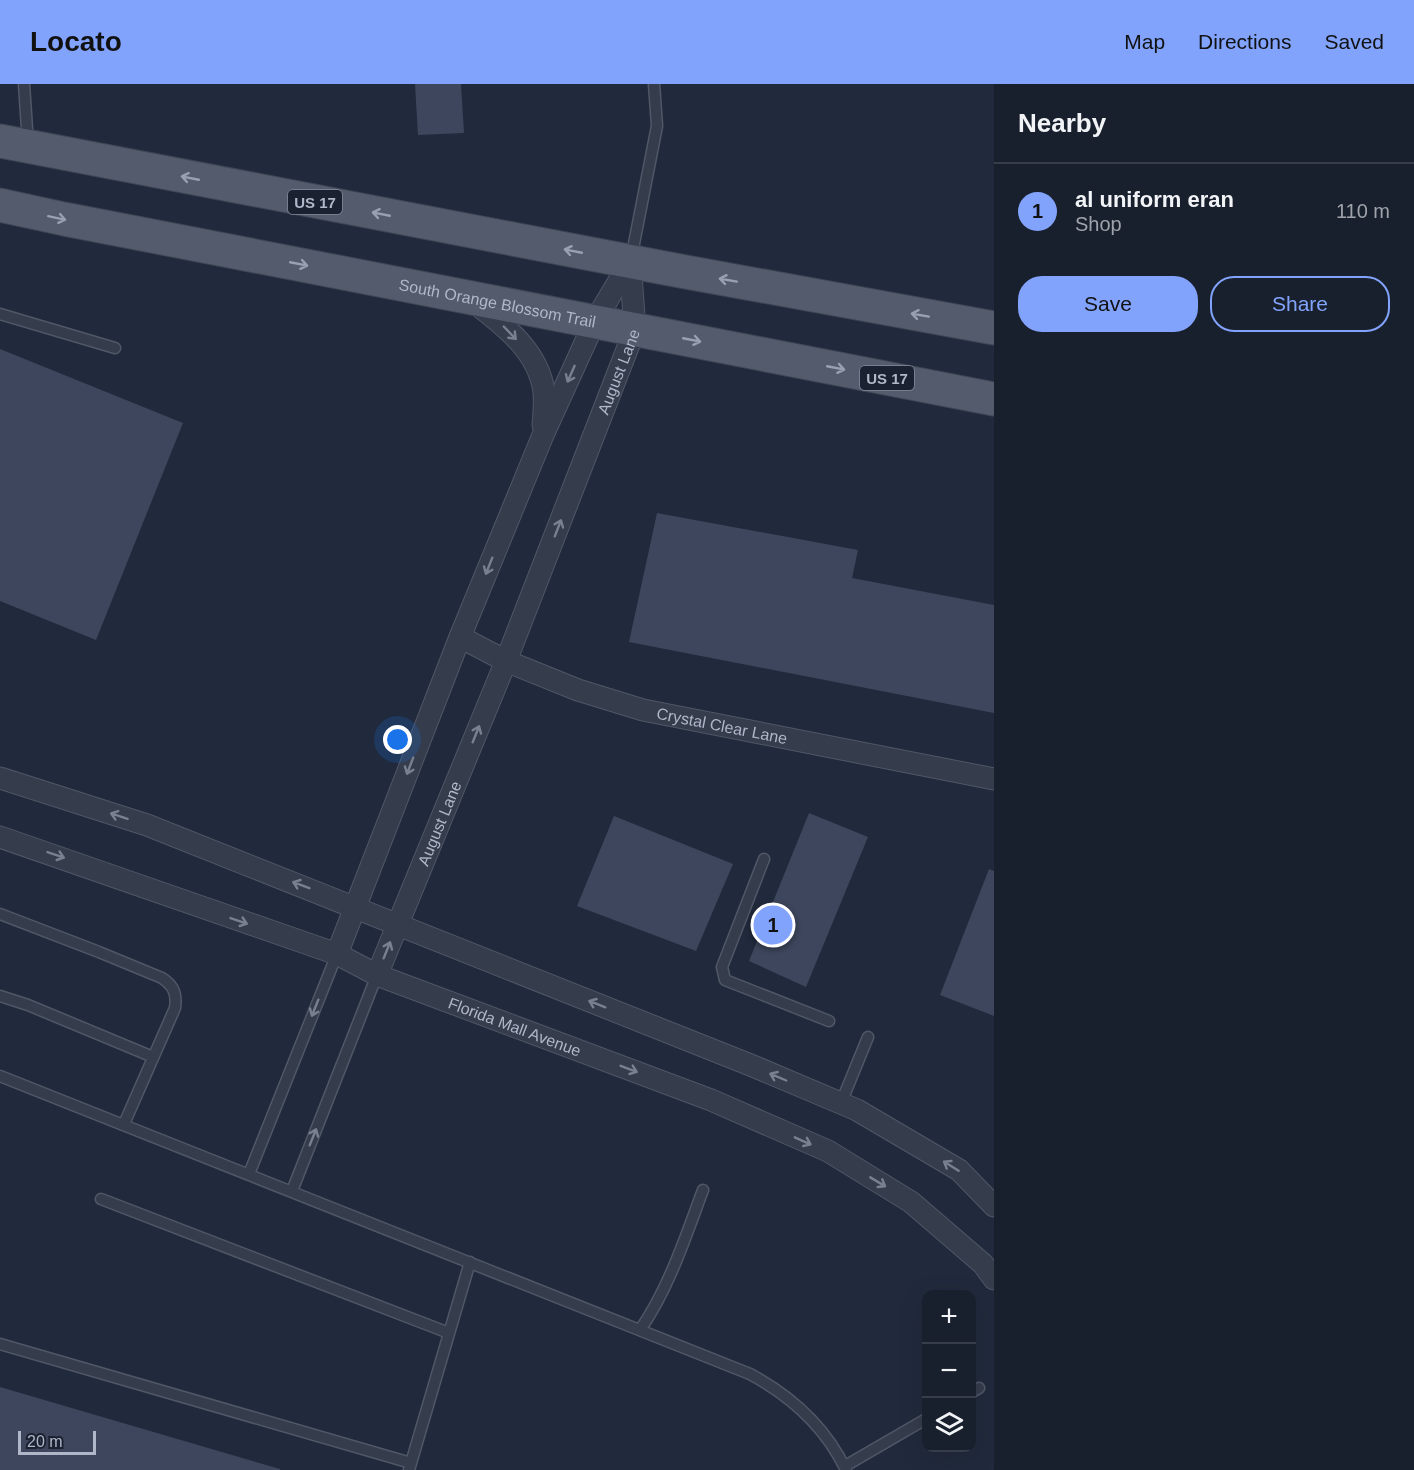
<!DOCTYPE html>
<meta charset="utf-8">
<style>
body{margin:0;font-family:Helvetica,sans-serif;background:#262d39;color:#f1f3f6}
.controls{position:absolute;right:18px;bottom:18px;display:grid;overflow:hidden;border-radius:12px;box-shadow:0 6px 24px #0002}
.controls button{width:54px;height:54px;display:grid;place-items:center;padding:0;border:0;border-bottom:2px solid #373e49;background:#19202d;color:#f1f3f6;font:30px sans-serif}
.scale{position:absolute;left:18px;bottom:15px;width:78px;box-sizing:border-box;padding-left:6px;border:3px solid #b0b7c8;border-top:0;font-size:16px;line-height:21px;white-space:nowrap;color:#b0b7c8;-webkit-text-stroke:4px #1a2130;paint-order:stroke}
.you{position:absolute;left:398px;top:656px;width:21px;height:21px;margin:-15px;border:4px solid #fff;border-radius:50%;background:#1a73e8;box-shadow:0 0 0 9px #1a73e833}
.badge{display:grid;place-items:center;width:39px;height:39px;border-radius:50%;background:#81a3fc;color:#111;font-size:20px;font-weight:700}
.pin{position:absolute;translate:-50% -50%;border:3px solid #fff;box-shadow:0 2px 6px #0006}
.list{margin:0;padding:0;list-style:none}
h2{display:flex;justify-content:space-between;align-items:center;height:78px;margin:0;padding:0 24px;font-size:26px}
h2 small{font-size:20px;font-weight:400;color:#9fa3aa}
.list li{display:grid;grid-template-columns:39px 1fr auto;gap:18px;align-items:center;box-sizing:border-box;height:96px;padding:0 24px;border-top:2px solid #373e49}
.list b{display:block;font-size:22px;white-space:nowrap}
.list p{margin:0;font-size:20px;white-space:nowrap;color:#9fa3aa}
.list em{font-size:20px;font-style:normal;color:#9fa3aa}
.actions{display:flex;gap:12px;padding:18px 24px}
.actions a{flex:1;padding:14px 0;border:2px solid #81a3fc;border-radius:24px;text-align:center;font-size:21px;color:#81a3fc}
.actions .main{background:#81a3fc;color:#111}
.icon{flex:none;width:33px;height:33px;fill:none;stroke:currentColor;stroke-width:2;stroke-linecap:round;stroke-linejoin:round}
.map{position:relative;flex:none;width:994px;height:1386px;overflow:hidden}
header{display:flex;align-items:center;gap:36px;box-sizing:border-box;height:84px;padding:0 30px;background:#81a3fc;color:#111}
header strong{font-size:28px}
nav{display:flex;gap:33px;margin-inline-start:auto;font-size:21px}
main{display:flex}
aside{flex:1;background:#19202d}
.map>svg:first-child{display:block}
.building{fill:#3d465c}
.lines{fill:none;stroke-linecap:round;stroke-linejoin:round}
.lane-casing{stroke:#505767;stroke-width:13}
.street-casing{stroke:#505767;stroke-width:23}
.primary-casing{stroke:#3e4555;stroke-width:35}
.lane{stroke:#353c4c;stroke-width:10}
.street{stroke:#353c4c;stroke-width:21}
.primary{stroke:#535b6c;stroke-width:33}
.oneway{stroke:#99a0b1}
.oneway2{stroke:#798090}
.labels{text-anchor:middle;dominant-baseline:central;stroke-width:4.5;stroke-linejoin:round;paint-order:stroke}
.shield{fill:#1a2130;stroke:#838a9a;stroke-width:1.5}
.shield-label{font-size:15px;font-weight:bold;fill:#b0b7c8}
.street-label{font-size:16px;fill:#b0b7c8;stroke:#1a2130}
</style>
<header>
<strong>Locato</strong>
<nav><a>Map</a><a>Directions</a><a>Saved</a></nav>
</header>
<main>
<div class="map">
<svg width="994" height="1386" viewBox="0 0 994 1386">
<rect width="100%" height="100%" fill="#212a3c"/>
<path class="building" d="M415,0h46l3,49 -46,2z
M0,265l183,74 -87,217 -96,-39z
M657,429l201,37 -6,28 142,27v108l-365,-71z
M809,729l59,24 -62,150 -57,-26z
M614,732l119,48 -37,87 -119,-45z
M989,785l5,2v145l-54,-21z
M0,1303l280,82v1h-280z"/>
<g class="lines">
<defs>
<path id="lane" d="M24,0l4,60
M631,175l26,-133 -3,-42
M0,230l115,34
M764,775l-42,108 3,13 104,41
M0,830l99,38 63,26c12,8 15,16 13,30l-51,116
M0,912l28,9 125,52
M0,992l750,298c41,22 76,54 96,96
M841,1019l27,-66
M249,1090l88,-220
M292,1107l85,-216
M101,1115l348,134
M640,1246c29,-42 45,-92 63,-140
M0,1260l411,119
M972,1308l7,-4
M845,1382l81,-47
M409,1386l61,-208"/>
<g id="street">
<path d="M475,219c30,23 64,49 69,89 1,11 0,22 -1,33"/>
<path id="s1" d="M460,553l46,24 72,29 65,20 351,69"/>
<path d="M0,694l147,47 606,241 104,44 102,60 35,36"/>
<path id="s2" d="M0,753l337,117 40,21 334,125 117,51 83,51 72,62 11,15"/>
<path d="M337,870l123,-317 83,-202 52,-114 35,-59"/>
<path id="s3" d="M377,891l129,-314 129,-332 -5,-67"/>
</g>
<g id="primary">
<path d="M0,57l675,129 319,58"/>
<path id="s4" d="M0,121l64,14 930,180"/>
</g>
</defs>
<use href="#lane" class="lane-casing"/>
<use href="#street" class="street-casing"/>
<use href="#primary" class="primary-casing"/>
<use href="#lane" class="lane"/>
<use href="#street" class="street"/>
<use href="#primary" class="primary"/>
</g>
<defs><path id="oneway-shaft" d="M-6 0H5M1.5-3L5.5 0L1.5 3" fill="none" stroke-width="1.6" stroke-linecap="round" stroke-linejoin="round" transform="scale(1.5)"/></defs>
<g class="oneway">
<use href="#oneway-shaft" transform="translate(190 94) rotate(-169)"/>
<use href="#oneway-shaft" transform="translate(381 130) rotate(-169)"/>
<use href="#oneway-shaft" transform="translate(57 134) rotate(12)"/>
<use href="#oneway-shaft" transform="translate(573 167) rotate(-169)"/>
<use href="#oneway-shaft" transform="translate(299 180) rotate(11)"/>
<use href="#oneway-shaft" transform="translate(728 196) rotate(-170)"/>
<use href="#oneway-shaft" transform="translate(920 231) rotate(-170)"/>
<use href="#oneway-shaft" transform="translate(692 256) rotate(11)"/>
<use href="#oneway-shaft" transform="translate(836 284) rotate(11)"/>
</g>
<g class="oneway2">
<use href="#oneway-shaft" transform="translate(510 249) rotate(46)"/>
<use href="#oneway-shaft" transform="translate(571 290) rotate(114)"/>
<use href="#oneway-shaft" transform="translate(558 444) rotate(-69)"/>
<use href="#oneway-shaft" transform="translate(489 482) rotate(112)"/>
<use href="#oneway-shaft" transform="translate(476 650) rotate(-68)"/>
<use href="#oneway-shaft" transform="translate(410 682) rotate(111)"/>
<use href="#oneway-shaft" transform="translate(119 732) rotate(-162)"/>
<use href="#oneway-shaft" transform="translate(56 771) rotate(19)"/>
<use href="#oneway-shaft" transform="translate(301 801) rotate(-159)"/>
<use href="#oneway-shaft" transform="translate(239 837) rotate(19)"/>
<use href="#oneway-shaft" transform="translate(387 866) rotate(-68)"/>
<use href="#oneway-shaft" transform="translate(597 920) rotate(-158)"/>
<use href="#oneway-shaft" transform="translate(315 924) rotate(112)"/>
<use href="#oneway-shaft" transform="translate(629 985) rotate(21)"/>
<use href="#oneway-shaft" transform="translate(778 993) rotate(-157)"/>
<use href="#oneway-shaft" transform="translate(313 1053) rotate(-68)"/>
<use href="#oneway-shaft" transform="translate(803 1057) rotate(24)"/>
<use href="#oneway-shaft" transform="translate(951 1082) rotate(-148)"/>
<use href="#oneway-shaft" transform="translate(878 1098) rotate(31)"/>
</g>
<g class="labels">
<g class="shield">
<rect x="288" y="106" width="54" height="24" rx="4.5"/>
<rect x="860" y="282" width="54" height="24" rx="4.5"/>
</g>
<g class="shield-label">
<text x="315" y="118">US 17</text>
<text x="887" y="294">US 17</text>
</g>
<g class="street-label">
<text stroke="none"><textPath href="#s4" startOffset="507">South Orange Blossom Trail</textPath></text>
<text stroke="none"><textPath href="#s3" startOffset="650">August Lane</textPath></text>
<text stroke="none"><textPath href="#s1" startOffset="278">Crystal Clear Lane</textPath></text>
<text stroke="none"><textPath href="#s3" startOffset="164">August Lane</textPath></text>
<text stroke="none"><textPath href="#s2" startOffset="549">Florida Mall Avenue</textPath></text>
</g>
</g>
</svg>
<div class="controls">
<button>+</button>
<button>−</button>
<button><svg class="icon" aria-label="layers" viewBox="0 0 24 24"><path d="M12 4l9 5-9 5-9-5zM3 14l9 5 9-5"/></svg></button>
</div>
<div class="scale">20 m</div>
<div class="you"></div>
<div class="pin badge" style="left:773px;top:841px">1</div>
</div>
<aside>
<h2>Nearby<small></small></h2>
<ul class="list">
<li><span class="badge">1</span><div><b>al uniform eran</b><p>Shop</p></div><em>110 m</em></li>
</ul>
<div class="actions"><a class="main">Save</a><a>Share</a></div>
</aside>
</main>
